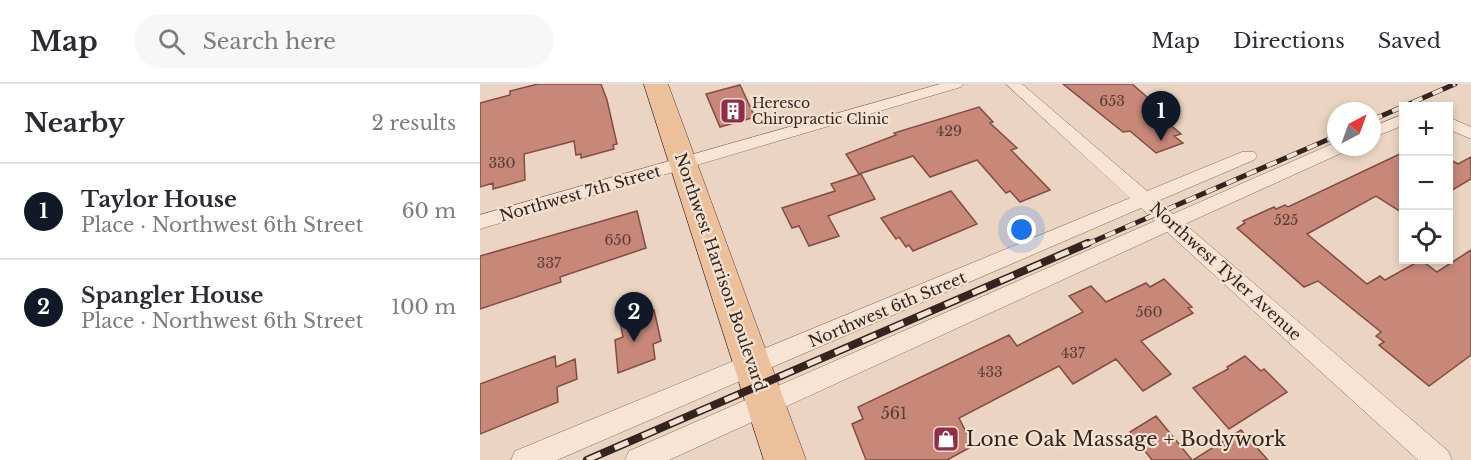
<!DOCTYPE html>
<meta charset="utf-8">
<style>
:root{--surface:#fff;--page:#f7f7f7;--text:#2b2b33;--muted:#7c7c81;--line:#e1e1e2;--accent:#111827}
body{margin:0;font-family:"Libre Baskerville",serif;background:var(--page);color:var(--text)}
.controls{position:absolute;right:18px;top:18px;display:grid;overflow:hidden;border-radius:0px;box-shadow:0 3px 9px #0003}
.controls button{width:54px;height:54px;display:grid;place-items:center;padding:0;border:0;border-bottom:2px solid var(--line);background:var(--surface);color:var(--text);font:30px sans-serif}
.compass{position:absolute;left:847px;top:18px;width:54px;height:54px;border-radius:50%;background:var(--surface);box-shadow:0 3px 9px #0003;rotate:41deg}
.you{position:absolute;left:542px;top:146px;width:21px;height:21px;margin:-15px;border:4px solid #fff;border-radius:50%;background:#1a73e8;box-shadow:0 0 0 9px #1a73e833}
.badge{display:grid;place-items:center;width:39px;height:39px;border-radius:50%;background:var(--accent);color:#fff;font-size:20px;font-weight:700}
.pin{position:absolute;translate:-50% -50px;filter:drop-shadow(0 2px 3px #0008)}
.pin::after{content:'';position:absolute;top:32px;width:21px;height:18px;background:inherit;clip-path:polygon(0 0,100% 0,50% 100%)}
.list{margin:0;padding:0;list-style:none}
h2{display:flex;justify-content:space-between;align-items:center;height:78px;margin:0;padding:0 24px;font-size:26px}
h2 small{font-size:20px;font-weight:400;color:var(--muted)}
.list li{display:grid;grid-template-columns:39px 1fr auto;gap:18px;align-items:center;box-sizing:border-box;height:96px;padding:0 24px;border-top:2px solid var(--line)}
.list b{display:block;font-size:22px;white-space:nowrap}
.list p{margin:0;font-size:20px;white-space:nowrap;color:var(--muted)}
.list em{font-size:20px;font-style:normal;color:var(--muted)}
.icon{flex:none;width:33px;height:33px;fill:none;stroke:currentColor;stroke-width:2;stroke-linecap:round;stroke-linejoin:round}
.map{position:relative;flex:none;width:991px;height:376px;overflow:hidden}
header{display:flex;align-items:center;gap:36px;box-sizing:border-box;height:84px;padding:0 30px;background:var(--surface);border-bottom:2px solid var(--line)}
header strong{font-size:28px}
nav{display:flex;gap:33px;margin-inline-start:auto;font-size:21px}
.search{width:420px;height:54px;background:var(--page);display:flex;align-items:center;gap:15px;box-sizing:border-box;padding:0 21px;border-radius:33px;color:var(--muted);font-size:22px}
main{display:flex}
aside{flex:1;background:var(--surface)}
.map>svg:first-child{display:block}
</style>
<header>
<strong>Map</strong>
<div class="search"><svg class="icon" aria-label="search" viewBox="0 0 24 24"><circle cx="10" cy="10" r="6"/><path d="M15 15l6 6"/></svg>Search here</div>
<nav><a>Map</a><a>Directions</a><a>Saved</a></nav>
</header>
<main>
<aside>
<h2>Nearby<small>2 results</small></h2>
<ul class="list">
<li><span class="badge">1</span><div><b>Taylor House</b><p>Place · Northwest 6th Street</p></div><em>60 m</em></li>
<li><span class="badge">2</span><div><b>Spangler House</b><p>Place · Northwest 6th Street</p></div><em>100 m</em></li>
</ul>
</aside>
<div class="map">
<svg width="991" height="376" viewBox="0 0 991 376">
<rect width="100%" height="100%" fill="#ebd5c2"/>
<path fill="#c7887a" stroke="#824c42" stroke-width="1.5" d="M 58,0 L 121,0 L 127,16 L 137,60 L 133,61 L 134,65 L 101,74 L 101,70 L 96,71 L 94,57 L 44,70 L 45,96 L 13,105 L 13,99 L 0,103 L 0,19 L 30,11 L 30,7 Z
M 583,0 L 652,0 L 694,36 L 688,39 L 701,50 L 694,52 L 703,59 L 676,69 L 650,47 L 643,48 Z
M 260,1 L 275,33 L 240,43 L 226,10 Z
M 499,23 L 513,38 L 510,39 L 537,64 L 531,66 L 570,106 L 540,118 L 530,107 L 526,109 L 497,76 L 450,93 L 433,72 L 379,90 L 366,70 L 416,51 L 414,49 Z
M 924,68 L 924,130 L 896,112 L 827,150 L 887,200 L 900,192 L 905,196 L 941,176 L 957,188 L 991,166 L 991,271 L 949,302 L 899,261 L 904,258 L 896,252 L 901,248 L 838,197 L 824,203 L 757,144 L 765,139 L 763,137 L 794,123 L 796,125 L 805,121 L 808,123 Z
M 991,73 L 991,95 L 969,108 L 969,75 L 978,80 Z
M 381,90 L 395,115 L 348,132 L 359,152 L 329,162 L 319,142 L 312,144 L 302,124 L 355,107 L 351,100 Z
M 471,107 L 497,140 L 433,167 L 429,161 L 426,163 L 419,153 L 416,155 L 401,134 Z
M 157,127 L 166,164 L 80,193 L 81,198 L 0,225 L 0,172 Z
M 684,195 L 712,223 L 708,224 L 713,229 L 661,257 L 691,290 L 663,307 L 636,275 L 593,300 L 579,282 L 479,334 L 493,362 L 467,376 L 386,376 L 372,340 L 383,335 L 378,323 L 529,251 L 537,262 L 603,228 L 589,212 L 611,202 L 626,218 L 666,199 L 670,203 Z
M 174,226 L 181,257 L 173,260 L 175,275 L 138,289 L 135,256 L 143,253 L 140,238 Z
M 75,272 L 76,283 L 95,275 L 97,295 L 77,303 L 78,318 L 0,350 L 0,300 Z
M 765,272 L 781,287 L 784,285 L 807,308 L 749,345 L 713,304 L 748,285 L 747,283 Z
M 676,332 L 712,376 L 672,376 L 650,348 Z
M 761,346 L 788,376 L 713,376 Z"/>
<g fill="none" stroke-linecap="round" stroke-linejoin="round">
<defs>
<path id="street" d="M 460,0 L 483,0 L 481,3 L 0,145 L 0,131 Z
M 526,0 L 542,0 L 667,107 L 762,68 L 774,68 L 777,72 L 774,76 L 678,117 L 693,130 L 854,59 L 856,59 L 856,63 L 868,63 L 866,67 L 705,140 L 968,367 L 972,376 L 938,376 L 687,148 L 189,376 L 145,376 L 149,367 L 675,137 L 661,124 L 77,376 L 31,376 L 35,367 L 650,114 Z
M 924,30 L 924,41 L 892,54 L 892,43 Z
M 968,33 L 991,43 L 991,55 L 968,45 Z"/>
<path id="primary" d="M 164,0 L 188,0 L 326,376 L 284,376 Z"/>
</defs>
<use href="#street" stroke="#84675a" stroke-width="1"/>
<use href="#primary" stroke="#52362f" stroke-width="1"/>
<use href="#street" fill="#f7e4d5" fill-rule="evenodd"/>
<use href="#primary" fill="#edc09c" fill-rule="evenodd"/>
<defs>
<path id="rail-far1" d="M 892,36 L 975,0
M 605,161 L 856,52"/>
<path id="rail" d="M 107,376 L 608,159"/>
</defs>
<use href="#rail-far1" stroke="#34231e" stroke-width="5"/>
<use href="#rail" stroke="#34231e" stroke-width="8"/>
<use href="#rail-far1" stroke="#f3e1d1" stroke-width="4" stroke-dasharray="11" stroke-linecap="butt"/>
<use href="#rail" stroke="#f3e1d1" stroke-width="5" stroke-dasharray="15" stroke-linecap="butt"/>
</g>
<defs>
<symbol id="building-square" viewBox="-11 -11 22 22"><rect x="-9" y="-9" width="18" height="18" rx="4" fill="#8f2e46" stroke="#f3e1d1"/><path d="M-4-6H4V6H1V3H-1V6H-4ZM-2.5-4.3h1.7v1.8h-1.7ZM.8-4.3h1.7v1.8H.8ZM-2.5-1h1.7V.8h-1.7ZM.8-1h1.7V.8H.8Z" fill="#fff"/></symbol>
<symbol id="shop-square" viewBox="-11 -11 22 22"><rect x="-9" y="-9" width="18" height="18" rx="4" fill="#8f2e46" stroke="#f3e1d1"/><path d="M-5-2.5h2.3a2.7 3.5 0 0 1 5.4 0H5L5.5 6h-11ZM-1.5-2.5h3a1.5 2.3 0 0 0-3 0Z" fill="#fff"/></symbol>
</defs>
<g fill-rule="evenodd">
<use href="#building-square" x="238" y="12" width="30" height="30"/>
<use href="#shop-square" x="451" y="340" width="30" height="30"/>
</g>
<g text-anchor="middle" stroke-width="4.5" stroke-linejoin="round" paint-order="stroke">
<g font-size="14" fill="#593c35">
<text x="632" y="22">653</text>
<text x="469" y="52">429</text>
<text x="22" y="84">330</text>
<text x="806" y="141">525</text>
<text x="138" y="161">650</text>
<text x="69" y="184">337</text>
<text x="669" y="233">560</text>
<text x="593" y="274">437</text>
<text x="510" y="293">433</text>
</g>
<g font-size="14" fill="#34231e" stroke="#f3e1d1" text-anchor="start">
<text x="272" y="24">Heresco<tspan x="272" dy="16">Chiropractic Clinic</tspan></text>
</g>
<g font-size="16" fill="#34231e" stroke="#f3e1d1">
<text transform="translate(100 109) rotate(-16)" y="6">Northwest 7th Street</text>
<text transform="translate(746 187) rotate(42)" y="6">Northwest Tyler Avenue</text>
<text transform="translate(241 188) rotate(71)" y="6">Northwest Harrison Boulevard</text>
<text transform="translate(407 225) rotate(-23)" y="6">Northwest 6th Street</text>
</g>
<g font-size="16" fill="#593c35">
<text x="414" y="335">561</text>
</g>
<g font-size="20" fill="#34231e" stroke="#f3e1d1" text-anchor="start">
<text x="486" y="362">Lone Oak Massage + Bodywork</text>
</g>
</g>
</svg>
<div class="controls">
<button>+</button>
<button>−</button>
<button><svg class="icon" aria-label="locate" viewBox="0 0 24 24"><circle cx="12" cy="12" r="6"/><path d="M12 2v4M12 18v4M2 12h4M18 12h4"/></svg></button>
</div>
<svg class="compass" viewBox="-18 -18 36 36"><path d="M0-13l5 13h-10z" fill="#e53935"/><path d="M0 13l5-13h-10z" fill="#7c7c81"/></svg>
<div class="you"></div>
<div class="pin badge" style="left:681px;top:57px">1</div>
<div class="pin badge" style="left:154px;top:258px">2</div>
</div>
</main>
